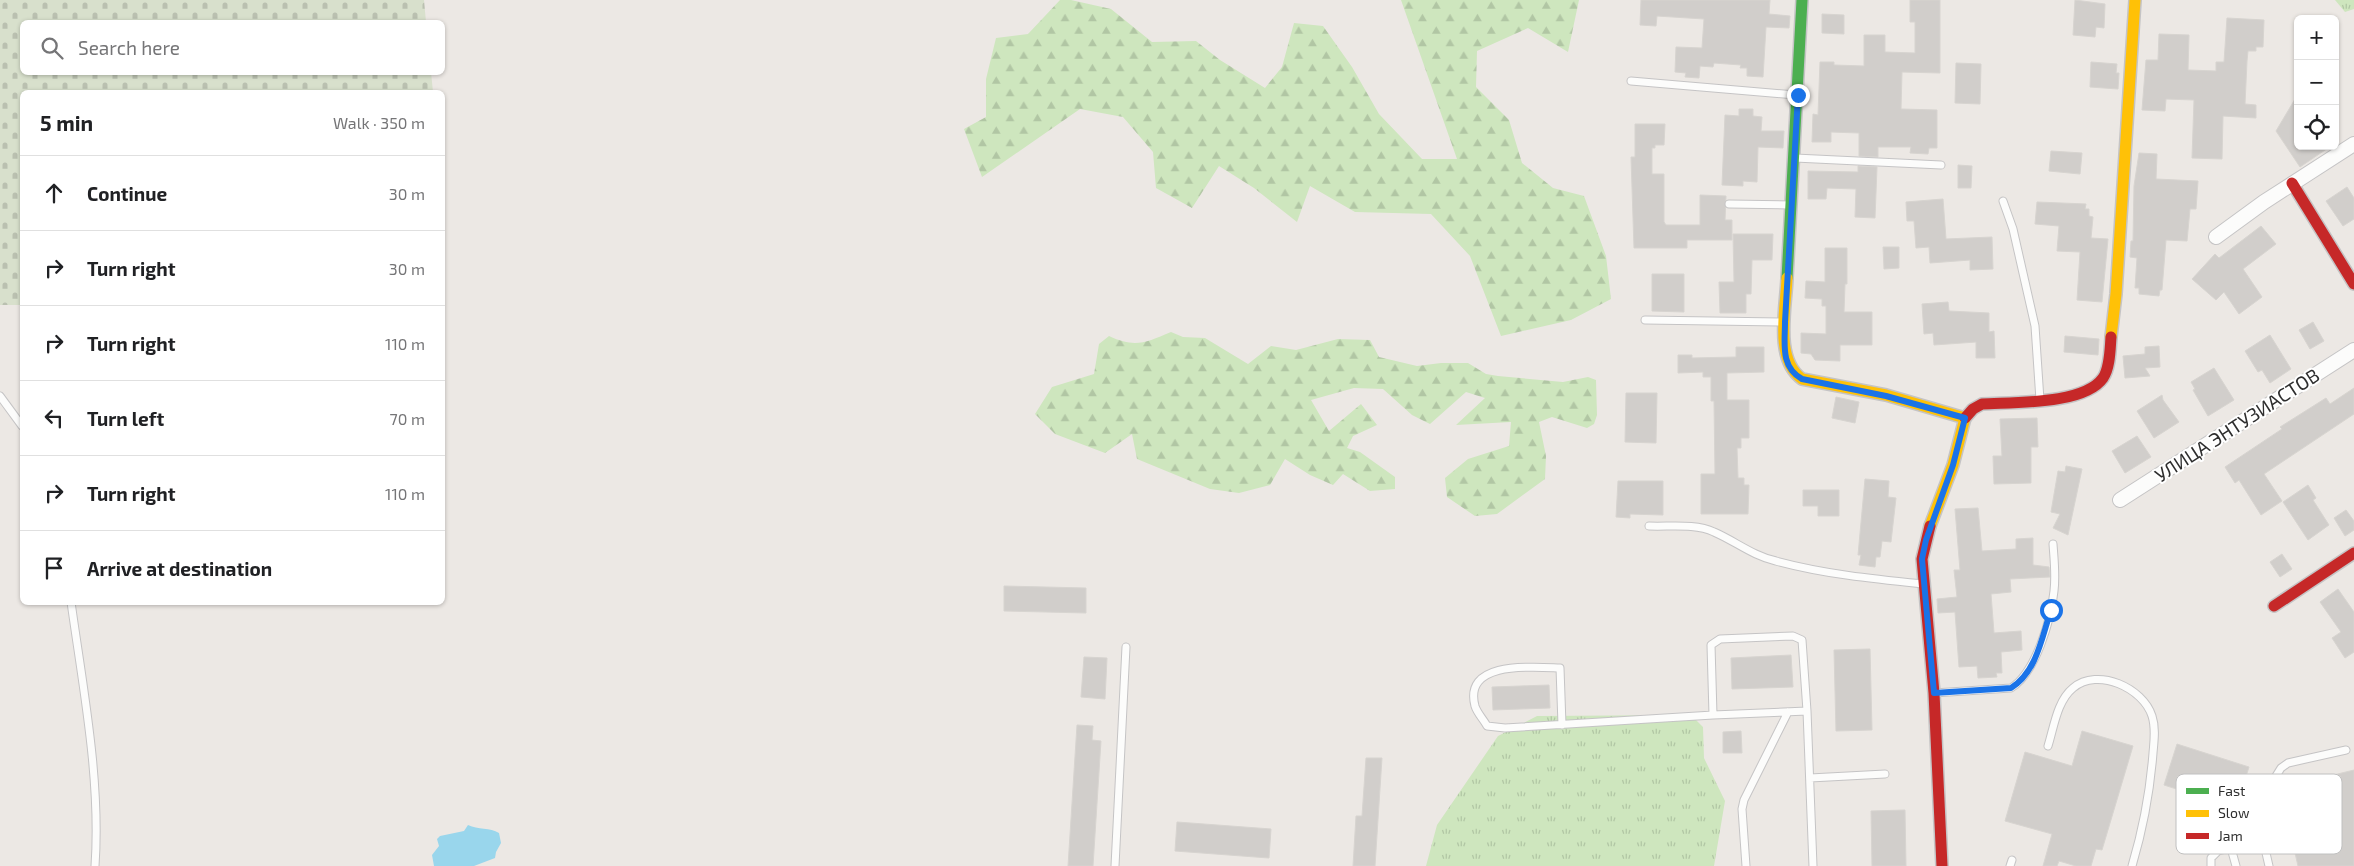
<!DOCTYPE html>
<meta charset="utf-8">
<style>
:root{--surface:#fff;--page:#f6f6f6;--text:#202124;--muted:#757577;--line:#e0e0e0}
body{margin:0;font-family:"Exo 2",sans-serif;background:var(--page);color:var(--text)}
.controls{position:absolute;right:15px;top:15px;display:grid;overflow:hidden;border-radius:8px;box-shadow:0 1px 4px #0004}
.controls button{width:45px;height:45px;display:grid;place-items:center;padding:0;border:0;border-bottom:1px solid var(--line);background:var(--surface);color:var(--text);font:25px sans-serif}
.stop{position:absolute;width:15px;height:15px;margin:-11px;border:4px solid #1a73e8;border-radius:50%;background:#fff}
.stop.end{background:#1a73e8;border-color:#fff;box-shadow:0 1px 5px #0008}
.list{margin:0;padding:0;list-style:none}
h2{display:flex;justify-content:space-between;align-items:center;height:65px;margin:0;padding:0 20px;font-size:21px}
h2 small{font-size:16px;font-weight:400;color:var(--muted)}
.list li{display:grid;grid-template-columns:32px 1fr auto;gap:15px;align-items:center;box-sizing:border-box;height:75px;padding:0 20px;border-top:1px solid var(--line)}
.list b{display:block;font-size:19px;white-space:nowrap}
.list em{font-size:16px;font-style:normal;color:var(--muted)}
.icon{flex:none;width:28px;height:28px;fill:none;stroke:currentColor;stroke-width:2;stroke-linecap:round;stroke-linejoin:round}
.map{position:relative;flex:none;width:2354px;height:866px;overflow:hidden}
.search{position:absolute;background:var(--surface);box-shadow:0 1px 4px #0004;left:20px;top:20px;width:425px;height:55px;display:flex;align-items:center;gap:12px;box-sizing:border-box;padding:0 18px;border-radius:8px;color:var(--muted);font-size:19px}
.panel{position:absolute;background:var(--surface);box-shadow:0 1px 4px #0004;left:20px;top:90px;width:425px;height:515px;border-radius:8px}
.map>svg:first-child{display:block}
</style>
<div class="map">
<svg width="2354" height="866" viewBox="0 0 2354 866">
<defs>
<pattern id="grass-tufts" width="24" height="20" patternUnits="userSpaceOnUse" patternTransform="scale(1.25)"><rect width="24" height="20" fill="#cee6be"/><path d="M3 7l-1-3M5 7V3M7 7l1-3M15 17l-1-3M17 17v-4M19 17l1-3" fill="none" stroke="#b1c6a4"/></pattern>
<pattern id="forest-firs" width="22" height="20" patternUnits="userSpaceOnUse" patternTransform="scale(1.25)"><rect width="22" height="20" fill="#cee6be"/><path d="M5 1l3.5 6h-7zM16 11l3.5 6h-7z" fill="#b1c6a4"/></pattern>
<pattern id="cemetery-stones" width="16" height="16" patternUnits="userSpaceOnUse" patternTransform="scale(1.25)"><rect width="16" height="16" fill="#d8e0cc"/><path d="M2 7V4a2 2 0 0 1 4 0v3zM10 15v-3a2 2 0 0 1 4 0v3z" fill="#bac0b0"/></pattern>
</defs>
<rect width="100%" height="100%" fill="#ece8e4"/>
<path fill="url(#grass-tufts)" d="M 2335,0 L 2354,0 L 2354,9 L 2345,12 Z
M 1691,715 L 1703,727 L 1704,758 L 1725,801 L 1714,866 L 1426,866 L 1437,825 L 1498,736 L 1537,716 Z"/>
<path fill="url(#forest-firs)" d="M 1060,0 L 1071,0 L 1111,9 L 1152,42 L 1196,41 L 1220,60 L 1265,88 L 1282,67 L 1294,23 L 1323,26 L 1352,67 L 1379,114 L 1422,159 L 1457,159 L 1401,0 L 1579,0 L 1568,52 L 1528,28 L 1477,51 L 1476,87 L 1509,120 L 1522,163 L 1553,188 L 1584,196 L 1606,256 L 1611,299 L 1571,320 L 1501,336 L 1470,256 L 1431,214 L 1355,212 L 1310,186 L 1297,222 L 1254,188 L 1219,166 L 1192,208 L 1156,188 L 1153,152 L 1123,117 L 1080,109 L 982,177 L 964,129 L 986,117 L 986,79 L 996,38 L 1028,34 Z
M 1171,332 L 1183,337 L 1205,338 L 1248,364 L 1271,346 L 1296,350 L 1338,339 L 1370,340 L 1379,357 L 1417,366 L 1441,363 L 1468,363 L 1486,374 L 1498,376 L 1563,382 L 1588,377 L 1596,380 L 1597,415 L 1594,424 L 1587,428 L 1552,417 L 1539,422 L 1546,456 L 1545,479 L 1497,514 L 1475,516 L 1447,497 L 1445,478 L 1468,459 L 1509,446 L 1511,422 L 1456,425 L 1485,398 L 1466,392 L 1430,424 L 1412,415 L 1383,389 L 1354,388 L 1311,400 L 1329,431 L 1361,404 L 1377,425 L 1353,436 L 1347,448 L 1360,452 L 1395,477 L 1395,489 L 1370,491 L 1343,474 L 1333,485 L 1310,475 L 1285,459 L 1270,485 L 1239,493 L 1210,489 L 1137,459 L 1132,434 L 1105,453 L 1055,434 L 1035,414 L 1052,387 L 1094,374 L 1099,344 L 1109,336 C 1135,348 1145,343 1171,332 Z"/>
<path fill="url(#cemetery-stones)" d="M 0,0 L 424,0 L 426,22 L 22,22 L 22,72 L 431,72 L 433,92 L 22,92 L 22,305 L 0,305 Z"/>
<path fill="#99d6ec" d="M 468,825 C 478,830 490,827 499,833 L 501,843 L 496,852 L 495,858 L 474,866 L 434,866 L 432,855 L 439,846 L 437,839 L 440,836 L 464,831 Z"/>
<path fill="#d1cecb" stroke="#d7d4d0" d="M 1641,0 L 1770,0 L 1769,14 L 1790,16 L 1789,28 L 1766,27 L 1763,77 L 1747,76 L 1747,68 L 1740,68 L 1741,65 L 1714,63 L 1713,67 L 1700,66 L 1699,78 L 1685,77 L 1686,73 L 1675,72 L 1676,47 L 1702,48 L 1704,19 L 1657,16 L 1656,26 L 1640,25 Z
M 1910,0 L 1940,0 L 1940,73 L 1902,72 L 1901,109 L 1937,110 L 1937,148 L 1929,148 L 1928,154 L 1910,153 L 1911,147 L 1878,147 L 1878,157 L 1859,156 L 1859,133 L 1831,132 L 1831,142 L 1812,142 L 1813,114 L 1818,115 L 1820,62 L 1834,62 L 1834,65 L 1864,66 L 1864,35 L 1885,35 L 1885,52 L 1915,53 L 1915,22 L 1910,22 Z
M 2075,0 L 2105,4 L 2104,28 L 2096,27 L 2095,37 L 2073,35 Z
M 1822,14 L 1844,15 L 1844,34 L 1822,33 Z
M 2227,18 L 2264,20 L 2263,47 L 2256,47 L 2256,51 L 2248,51 L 2247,61 L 2245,104 L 2256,105 L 2256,118 L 2223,116 L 2222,159 L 2192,158 L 2194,100 L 2166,99 L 2165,111 L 2142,110 L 2146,60 L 2158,60 L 2159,34 L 2189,35 L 2188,70 L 2216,71 L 2216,62 L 2224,62 Z
M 2091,62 L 2117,64 L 2116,73 L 2119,73 L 2118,89 L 2090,87 Z
M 1956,63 L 1981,64 L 1980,104 L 1955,103 Z
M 2298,94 L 2298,146 L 2331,146 L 2300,167 L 2276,131 Z
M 1739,109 L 1753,109 L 1753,116 L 1762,117 L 1761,131 L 1784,131 L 1783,148 L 1758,147 L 1757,182 L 1743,181 L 1743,186 L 1722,185 L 1725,115 L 1739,116 Z
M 1635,124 L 1665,124 L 1664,145 L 1655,145 L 1655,148 L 1652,148 L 1652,174 L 1664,174 L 1664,222 L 1666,225 L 1700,225 L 1700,195 L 1726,196 L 1725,220 L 1732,220 L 1732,240 L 1687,240 L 1687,248 L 1634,248 L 1631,157 L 1635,157 Z
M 2051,151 L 2082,153 L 2080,174 L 2049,171 Z
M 2139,153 L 2157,154 L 2156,179 L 2198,181 L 2196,209 L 2190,209 L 2187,241 L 2166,240 L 2162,290 L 2160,290 L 2159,296 L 2139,294 L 2139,288 L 2135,288 L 2137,258 L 2130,257 L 2131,241 L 2133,241 L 2134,186 Z
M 1958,165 L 1972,166 L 1971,188 L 1958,188 Z
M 1858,166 L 1877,167 L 1875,218 L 1855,217 L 1856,189 L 1827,188 L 1826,199 L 1808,199 L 1808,171 L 1858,172 Z
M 2347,187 L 2354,198 L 2354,219 L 2343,226 L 2326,201 Z
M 1943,199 L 1946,239 L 1992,237 L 1993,269 L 1970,270 L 1970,260 L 1930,263 L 1929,247 L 1916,248 L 1914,221 L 1907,221 L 1906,202 Z
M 2037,202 L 2086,204 L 2085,209 L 2089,209 L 2089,216 L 2093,217 L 2091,238 L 2108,239 L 2102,302 L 2077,300 L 2080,252 L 2057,251 L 2059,226 L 2035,224 Z
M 2261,226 L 2276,244 L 2243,269 L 2262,297 L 2239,314 L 2224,292 L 2216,300 L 2192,279 L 2215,254 L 2219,258 Z
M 1733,234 L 1773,234 L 1772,260 L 1752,260 L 1751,294 L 1746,294 L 1746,313 L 1720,313 L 1719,282 L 1734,282 Z
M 1883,247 L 1899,247 L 1899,268 L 1884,269 Z
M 1825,248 L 1847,248 L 1847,284 L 1845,284 L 1844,312 L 1872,312 L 1872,345 L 1840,345 L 1840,361 L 1815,360 L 1811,354 L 1801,353 L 1801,333 L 1826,334 L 1826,306 L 1822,306 L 1822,299 L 1805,298 L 1806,281 L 1825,282 Z
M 1652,274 L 1684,274 L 1684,312 L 1652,311 Z
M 1948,302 L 1949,311 L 1989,313 L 1989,332 L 1994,331 L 1995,358 L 1976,358 L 1976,342 L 1934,345 L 1933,333 L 1924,334 L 1922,304 Z
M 2313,322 L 2324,341 L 2310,349 L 2299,330 Z
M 2270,335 L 2291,369 L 2270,383 L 2262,370 L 2258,372 L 2245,351 Z
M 2065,336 L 2099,339 L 2098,355 L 2064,352 Z
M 2159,346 L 2160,367 L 2145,368 L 2150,376 L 2125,378 L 2123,356 L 2145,354 L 2145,347 Z
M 1736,347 L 1764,347 L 1764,372 L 1727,373 L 1727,400 L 1749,400 L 1749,438 L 1741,438 L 1741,448 L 1737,448 L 1738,478 L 1744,478 L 1744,485 L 1749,485 L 1748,514 L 1701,514 L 1701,474 L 1715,474 L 1714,401 L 1711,401 L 1711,377 L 1703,377 L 1703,372 L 1678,373 L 1678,355 L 1692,355 L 1692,358 L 1736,357 Z
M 2214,368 L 2234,400 L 2208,416 L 2193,390 L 2195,389 L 2191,382 Z
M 2354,388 L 2354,414 L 2264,474 L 2282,501 L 2261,515 L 2239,480 L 2235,483 L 2225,467 L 2282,429 L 2280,427 L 2326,398 L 2330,404 Z
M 1626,393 L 1657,393 L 1656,443 L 1625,442 Z
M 2162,395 L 2163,400 L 2179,422 L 2154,438 L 2137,411 Z
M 1836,397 L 1859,402 L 1855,423 L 1832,418 Z
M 2037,418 L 2038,447 L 2031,447 L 2031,483 L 1994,484 L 1993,456 L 2002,456 L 2000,419 Z
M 2137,436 L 2151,457 L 2125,473 L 2112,451 Z
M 2066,466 L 2082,469 L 2068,535 L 2053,528 L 2060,514 L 2051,512 L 2058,471 L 2065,472 Z
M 1865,479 L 1889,481 L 1888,497 L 1896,498 L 1891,542 L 1882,541 L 1880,557 L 1876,557 L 1875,567 L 1859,565 L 1861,555 L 1858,555 Z
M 1618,481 L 1663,481 L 1663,515 L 1630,514 L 1630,518 L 1616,517 Z
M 2308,485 L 2316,498 L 2313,500 L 2329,525 L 2308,540 L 2283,502 Z
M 1803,490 L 1839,490 L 1839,516 L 1818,516 L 1818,506 L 1803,506 Z
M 1978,508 L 1982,551 L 2016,549 L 2016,539 L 2033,538 L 2033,565 L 2049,567 L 2050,577 L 2010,579 L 2011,592 L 1991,594 L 1994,633 L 2021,631 L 2022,650 L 2001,652 L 2002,673 L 1996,673 L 1997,677 L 1978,678 L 1977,666 L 1959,667 L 1955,612 L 1938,613 L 1937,599 L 1957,597 L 1954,570 L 1960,570 L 1955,509 Z
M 2346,510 L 2354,521 L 2354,530 L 2345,536 L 2334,518 Z
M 2282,554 L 2292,569 L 2280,577 L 2270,562 Z
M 1004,586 L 1086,588 L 1086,613 L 1004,611 Z
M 2338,589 L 2354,612 L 2354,652 L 2345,658 L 2332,638 L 2341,632 L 2320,602 Z
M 1870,649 L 1872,730 L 1836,731 L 1834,650 Z
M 1791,655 L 1793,687 L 1732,689 L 1731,658 Z
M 1084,657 L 1107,658 L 1105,699 L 1081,697 Z
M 1549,685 L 1550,708 L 1493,710 L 1492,687 Z
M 1077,725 L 1093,726 L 1092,740 L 1101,741 L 1093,866 L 1068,866 Z
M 1741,731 L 1742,753 L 1723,753 L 1723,732 Z
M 2082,731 L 2133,746 L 2102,850 L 2096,849 L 2091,866 L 2076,866 L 2059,861 L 2057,866 L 2043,866 L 2052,834 L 2005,821 L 2025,752 L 2072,766 Z
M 2177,744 L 2249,767 L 2236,808 L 2164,785 Z
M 1366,758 L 1382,758 L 1375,866 L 1353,866 L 1356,816 L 1362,816 Z
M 2354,770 L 2354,866 L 2298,866 L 2280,788 Z
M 1905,810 L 1906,866 L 1872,866 L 1871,811 Z
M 1177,822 L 1271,829 L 1269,858 L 1175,851 Z"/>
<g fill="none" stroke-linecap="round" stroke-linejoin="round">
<defs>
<path id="lane" d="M 1631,81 L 1795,95
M 1795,158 L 1941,165
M 2003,201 L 2013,229 L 2035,326 L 2040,400
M 1729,204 L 1791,205
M 1645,320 L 1785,322
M 0,396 L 22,426
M 1649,526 C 1669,527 1695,523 1714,532 C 1735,541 1753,556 1776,561 C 1824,574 1874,579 1923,584
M 71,602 C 83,688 101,780 95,866
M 1934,693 L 2011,688 C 2036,673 2051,619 2054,591 C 2056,575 2054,559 2053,544
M 1807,711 L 1713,715 L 1711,645 L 1720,639 L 1793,636 L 1802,640 L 1807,711 L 1813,866
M 1562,725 L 1560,668 C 1533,667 1463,660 1475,706 C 1477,713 1484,720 1487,726 L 1505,728 L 1713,715
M 2048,746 C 2054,727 2057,701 2073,688 C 2098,667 2143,688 2152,716 C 2156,728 2154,741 2153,753 C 2150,792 2143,829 2132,866
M 1810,778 L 1885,774
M 2231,848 L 2236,866
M 1115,866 L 1126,647
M 1746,866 L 1742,809 L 1744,800 L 1788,712
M 2010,866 L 2012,860
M 2211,866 L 2211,858 L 2218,851 L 2263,840
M 2269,866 L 2263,840 L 2276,776 L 2281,768 L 2288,763 L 2346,750"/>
<path id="street" d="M 2216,237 L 2264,202 L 2354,144
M 2120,500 L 2354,350"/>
<path id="fast" d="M 1787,278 L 1802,0"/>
<path id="slow" d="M 1787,278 C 1786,308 1774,359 1802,379 L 1886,395 L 1965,418 L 1953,465 L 1930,526
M 2111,337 L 2116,294 L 2135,0"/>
<path id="jam" d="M 2292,183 L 2354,284
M 1965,418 L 1973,409 L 1982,404 C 2013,402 2084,405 2103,378 C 2110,368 2110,350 2111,337
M 1930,526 L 1922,559 L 1934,693 L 1942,866
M 2274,606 L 2354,553"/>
</defs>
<use href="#lane" stroke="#c5c4c5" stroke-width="9"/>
<use href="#street" stroke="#c5c4c5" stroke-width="16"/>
<use href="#fast" stroke="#c5c4c5" stroke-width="14"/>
<use href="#slow" stroke="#c5c4c5" stroke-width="14"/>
<use href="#jam" stroke="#c5c4c5" stroke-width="14"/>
<use href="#lane" stroke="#fcfcfb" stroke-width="7"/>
<use href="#street" stroke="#fcfcfb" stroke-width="14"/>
<use href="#fast" stroke="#4caf50" stroke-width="11"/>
<use href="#slow" stroke="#ffc107" stroke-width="11"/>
<use href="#jam" stroke="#c62828" stroke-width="11"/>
</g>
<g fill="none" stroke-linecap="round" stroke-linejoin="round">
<path stroke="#1a73e8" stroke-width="6" d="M 1798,95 L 1785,322 C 1785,343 1780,367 1802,379 L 1886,396 L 1965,418 L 1953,465 L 1926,540 L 1922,559 L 1934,693 L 2011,688 C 2037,672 2042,636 2051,610"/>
</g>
<g text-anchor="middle" stroke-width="4" stroke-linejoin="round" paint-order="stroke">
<g font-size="19" fill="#2e2e2e" stroke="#fff">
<text transform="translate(2237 425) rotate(-33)" y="7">УЛИЦА ЭНТУЗИАСТОВ</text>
</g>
</g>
<rect x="2176" y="774" width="166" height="80" rx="8" fill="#fff" stroke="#c0c0c0" stroke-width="1"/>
<rect x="2186" y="788" width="23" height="6" fill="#4caf50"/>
<rect x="2186" y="810" width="23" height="7" fill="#ffc107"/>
<rect x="2186" y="833" width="23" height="6" fill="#c62828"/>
<g font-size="14" fill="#2e2e2e">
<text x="2218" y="796">Fast</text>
<text x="2218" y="818">Slow</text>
<text x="2218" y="841">Jam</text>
</g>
</svg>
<div class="controls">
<button>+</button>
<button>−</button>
<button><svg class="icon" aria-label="locate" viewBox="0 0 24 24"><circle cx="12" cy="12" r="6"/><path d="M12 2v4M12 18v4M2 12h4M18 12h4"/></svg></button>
</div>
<div class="stop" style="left:2051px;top:610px"></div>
<div class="stop end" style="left:1798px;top:95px"></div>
<div class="search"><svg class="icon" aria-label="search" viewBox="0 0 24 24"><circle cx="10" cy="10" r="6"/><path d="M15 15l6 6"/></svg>Search here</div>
<section class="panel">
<h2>5 min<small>Walk · 350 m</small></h2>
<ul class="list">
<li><svg class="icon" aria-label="ahead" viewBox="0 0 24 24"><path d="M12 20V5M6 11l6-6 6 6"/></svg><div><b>Continue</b></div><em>30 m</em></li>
<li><svg class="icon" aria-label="right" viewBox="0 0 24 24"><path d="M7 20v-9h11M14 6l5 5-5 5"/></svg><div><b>Turn right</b></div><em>30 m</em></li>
<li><svg class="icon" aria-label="right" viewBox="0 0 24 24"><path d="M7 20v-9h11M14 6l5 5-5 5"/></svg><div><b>Turn right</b></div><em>110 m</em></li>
<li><svg class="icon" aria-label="left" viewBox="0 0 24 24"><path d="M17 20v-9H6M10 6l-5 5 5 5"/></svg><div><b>Turn left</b></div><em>70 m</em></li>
<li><svg class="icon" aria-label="right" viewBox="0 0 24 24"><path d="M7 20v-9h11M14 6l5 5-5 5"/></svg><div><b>Turn right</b></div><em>110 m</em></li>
<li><svg class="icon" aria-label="arrive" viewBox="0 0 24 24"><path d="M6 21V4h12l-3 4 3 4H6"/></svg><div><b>Arrive at destination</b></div></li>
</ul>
</section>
</div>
